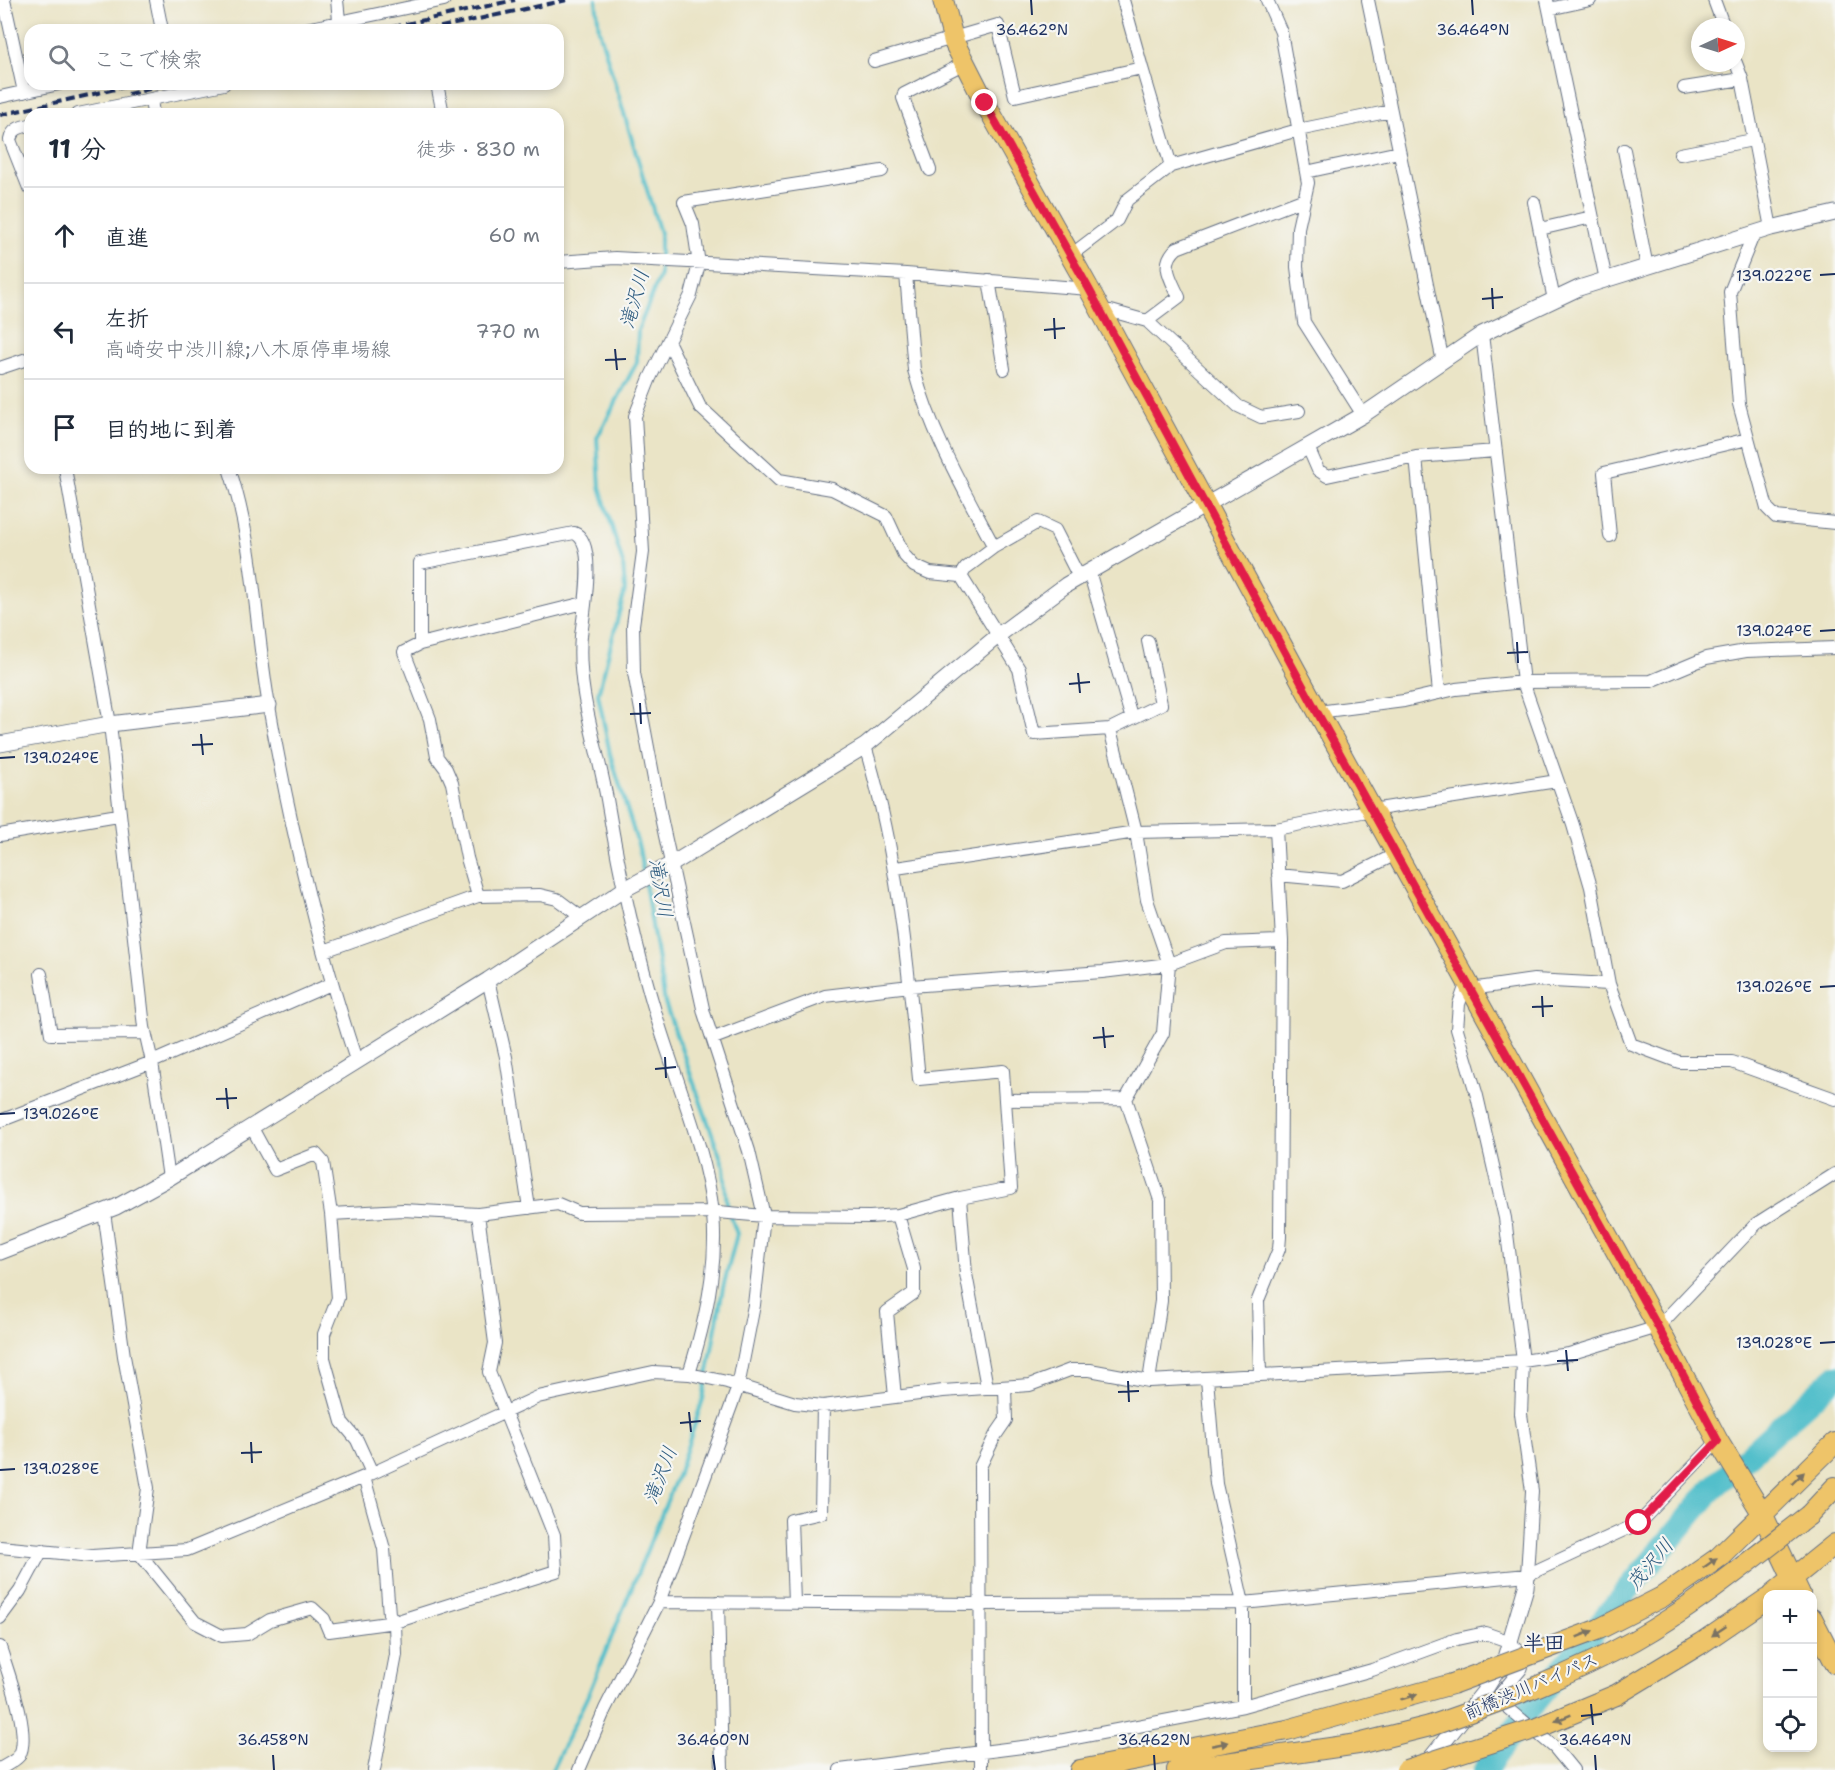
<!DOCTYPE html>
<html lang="ja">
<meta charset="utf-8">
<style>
:root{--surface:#fff;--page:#f6f6f7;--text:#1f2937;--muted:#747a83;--line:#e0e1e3}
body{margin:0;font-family:"Shantell Sans","Klee One",sans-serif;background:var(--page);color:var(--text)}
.controls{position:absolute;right:18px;bottom:18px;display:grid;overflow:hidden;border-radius:12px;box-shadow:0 3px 9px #0003}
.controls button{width:54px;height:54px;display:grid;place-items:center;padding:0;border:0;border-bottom:2px solid var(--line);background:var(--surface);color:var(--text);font:30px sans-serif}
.compass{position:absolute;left:1691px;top:18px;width:54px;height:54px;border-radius:50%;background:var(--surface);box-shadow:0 3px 9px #0003;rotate:86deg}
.stop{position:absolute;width:18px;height:18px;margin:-14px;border:4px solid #e11d48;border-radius:50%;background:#fff}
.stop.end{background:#e11d48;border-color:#fff;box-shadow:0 2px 6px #0008}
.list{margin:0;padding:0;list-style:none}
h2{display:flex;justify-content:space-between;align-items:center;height:78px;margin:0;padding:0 24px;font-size:26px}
h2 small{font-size:20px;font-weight:400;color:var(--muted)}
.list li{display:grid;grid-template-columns:39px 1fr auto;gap:18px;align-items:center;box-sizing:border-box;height:96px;padding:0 24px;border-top:2px solid var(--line)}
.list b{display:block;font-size:22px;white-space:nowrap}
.list p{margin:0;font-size:20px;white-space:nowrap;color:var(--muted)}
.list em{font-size:20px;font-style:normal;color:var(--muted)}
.icon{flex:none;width:33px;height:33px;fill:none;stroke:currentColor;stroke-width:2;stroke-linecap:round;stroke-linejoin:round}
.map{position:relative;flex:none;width:1835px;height:1770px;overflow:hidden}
.search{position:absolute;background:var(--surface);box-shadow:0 3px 9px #0003;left:24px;top:24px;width:540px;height:66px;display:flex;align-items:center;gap:15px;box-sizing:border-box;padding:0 21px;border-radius:18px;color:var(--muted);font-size:22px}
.panel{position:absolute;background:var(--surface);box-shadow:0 3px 9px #0003;left:24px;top:108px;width:540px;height:366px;border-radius:18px}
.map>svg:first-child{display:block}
</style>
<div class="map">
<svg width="1835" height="1770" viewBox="0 0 1835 1770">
<rect width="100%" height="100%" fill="#f6f6f2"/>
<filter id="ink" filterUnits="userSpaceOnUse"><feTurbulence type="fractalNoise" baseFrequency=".0167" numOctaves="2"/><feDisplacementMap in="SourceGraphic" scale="12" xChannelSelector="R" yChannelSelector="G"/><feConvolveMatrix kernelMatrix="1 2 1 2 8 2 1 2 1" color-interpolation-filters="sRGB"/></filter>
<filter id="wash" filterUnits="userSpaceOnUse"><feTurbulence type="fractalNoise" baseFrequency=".008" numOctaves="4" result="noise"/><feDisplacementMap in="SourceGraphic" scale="24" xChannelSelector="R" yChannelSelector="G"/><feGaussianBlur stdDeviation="1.35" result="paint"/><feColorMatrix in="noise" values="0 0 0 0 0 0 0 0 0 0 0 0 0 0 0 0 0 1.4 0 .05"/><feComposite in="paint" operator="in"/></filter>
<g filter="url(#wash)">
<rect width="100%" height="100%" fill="#eae4c6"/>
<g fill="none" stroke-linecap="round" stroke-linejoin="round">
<path stroke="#52bfcb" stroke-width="4" d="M 596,0 L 599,30 L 660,233 L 660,275 L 638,330 L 637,362 L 597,438 L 600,487 L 623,564 L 625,590 L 598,694 L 610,754 L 639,848 L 644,876
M 552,1770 L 588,1695 L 680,1469 L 703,1399 L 723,1288 L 737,1234 L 727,1205 L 724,1167 L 665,1003 L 645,883"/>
<path stroke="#52bfcb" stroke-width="24" d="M 1485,1770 L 1536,1700 L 1712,1489 L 1835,1377"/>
</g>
</g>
<g filter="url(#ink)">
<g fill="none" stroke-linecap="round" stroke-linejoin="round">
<defs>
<path id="minor" d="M 4,0 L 24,92
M 156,0 L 162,30
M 337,0 L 340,30
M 1267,0 L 1281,32 L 1308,183 L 1298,228 L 1297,267 L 1304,322 L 1363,415
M 1368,0 L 1443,362
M 1547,0 L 1606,280
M 1714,0 L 1724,27
M 1549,9 L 1590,0
M 301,30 L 444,0
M 874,61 L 998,25 L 1015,96 L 1142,68 L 1123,0
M 1736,63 L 1742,79 L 1771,228
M 1142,68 L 1171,166
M 437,84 L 443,114
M 1684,88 L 1742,79
M 0,97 L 59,84
M 151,99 L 153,114
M 78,114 L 224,84
M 1624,150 L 1647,267
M 1680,154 L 1753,140
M 930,170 L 903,98 L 904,94 L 965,63
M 1306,172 L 1399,152
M 29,188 L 10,140 C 12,129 20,127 30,125
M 1534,202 L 1554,300
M 1540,229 L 1592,217
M 1754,233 L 1730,292 L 1739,404 L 1767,508 L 1776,517 L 1835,523
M 1071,255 L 1117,220 L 1127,200 L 1171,166 L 1298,130 L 1391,111
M 558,262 L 615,258 L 906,274 L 1089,289
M 906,274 L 914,370 C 931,433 964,490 994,547 L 966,568 L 961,576
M 989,280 L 1004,369
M 1101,311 L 1111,311 L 1147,321 L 1179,297 C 1171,279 1159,264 1177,248 L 1302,200
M 1147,321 L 1238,406 L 1261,417 L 1299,411
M 1482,334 L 1523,682 L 1573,825 L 1591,887 L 1609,984 L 1631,1044 L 1679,1062 L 1732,1062 L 1835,1099
M 668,341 L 700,407 L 779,480 L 832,489 L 886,516 L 904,555 L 914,566 L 930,573 L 961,576 L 1019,669 L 1034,734 L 1110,729 L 1161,704 L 1148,641
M 0,368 L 30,358
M 1308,447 L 1318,470 L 1327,476 L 1416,457 L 1496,451
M 1416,457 L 1439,693
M 65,468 L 110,724 L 144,1027 L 152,1062 L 169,1178
M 229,468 C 255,545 255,627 269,706 C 290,826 318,945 356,1060
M 1610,536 L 1604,473 L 1748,439
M 994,547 L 1038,522 L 1055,530 L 1079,577
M 1089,571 L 1131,716
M 420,644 L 420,563 L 574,533 C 598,541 583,615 581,636 C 576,692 599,750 608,805 C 620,877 636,948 657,1018 C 675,1079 707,1151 713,1214 C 718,1268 705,1322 689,1374
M 1318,712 L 1404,701 L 1456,689 L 1523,682 L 1651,681 L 1706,658 L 1746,651 L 1835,648
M 865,746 C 898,854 908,966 919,1079 L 1003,1071 L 1005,1100
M 0,835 L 118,815
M 896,868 L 1136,832 L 1276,829
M 1278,875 L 1342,881 L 1396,854
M 478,896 L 467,858 L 452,783 L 446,769 L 437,757 L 430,719 L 404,652 L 420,644 L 584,603
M 324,951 L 478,896 L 540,895 L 557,899 L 581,917
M 41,974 L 51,1034 L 145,1033
M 488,980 L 506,1057 L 529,1208
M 714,1038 L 825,996 L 910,986 L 1102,972 L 1169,964 L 1226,943 L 1282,941
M 1126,1099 L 1160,1200 L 1161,1301 L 1149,1381
M 0,1121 L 152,1062 L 331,984
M 251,1126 L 275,1170 L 316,1154 L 323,1162 L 331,1214 L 338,1298 L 324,1334 L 324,1358 L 342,1422 L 357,1440 L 372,1473
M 960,1198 L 966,1274 L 987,1387
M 104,1212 L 124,1356 L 148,1488 L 139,1553 L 195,1622 L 222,1636 L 247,1634 L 270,1620 L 312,1608 L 324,1619 L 329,1631 L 395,1622 L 556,1571 L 554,1535 L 489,1372 L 495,1343 L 478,1214
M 331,1214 L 403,1210 L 478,1214 L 558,1204 L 579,1213 L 718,1212 L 764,1216 L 870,1217 L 898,1215 L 960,1198 L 1011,1188 L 1005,1100 L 1126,1099 L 1163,1033 L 1169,964 L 1147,900 L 1136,832 L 1110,729
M 1260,1374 L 1258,1300 L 1279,1249 L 1280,1237 L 1282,941 L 1276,829 L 1372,810 L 1557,781
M 1207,1379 L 1216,1484 L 1243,1603 L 1243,1706
M 895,1397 L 887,1312 L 914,1293 L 914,1269 L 898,1215
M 364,1477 L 384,1549 L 389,1614 L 395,1622 L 396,1655 L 374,1770
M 0,1547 L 92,1556 L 187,1550 L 364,1477 L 538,1397 L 653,1372 L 689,1374 L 727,1382 L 795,1403 L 823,1406 L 943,1391 L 1030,1385 L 1070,1370 L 1090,1370 L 1149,1381 L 1523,1361 L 1569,1354 L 1658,1327 L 1756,1224 L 1835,1174
M 1527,1575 L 1532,1491 L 1521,1414 L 1523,1361 L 1505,1218 L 1477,1096 L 1457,1029 L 1459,1004 L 1464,990 L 1534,980 L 1609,984
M 659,1602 L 982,1604 L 1243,1603 L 1527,1575 L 1639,1523 L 1718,1441
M 718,1602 L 722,1770
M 794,1602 L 791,1520 L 821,1513 L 823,1406
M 0,1618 L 20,1591 L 42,1550
M 0,1647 C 7,1670 32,1735 19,1756 C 15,1761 6,1765 0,1769
M 579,1770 L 605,1709 L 659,1602 L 738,1387 L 754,1305 L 764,1216 L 749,1151 L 704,1013 L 662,822 L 634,673 L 633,625 L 643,552 L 635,416 L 650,378 L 691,295 L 699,264 L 693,224 L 684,202 L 882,171
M 840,1770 L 1038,1745 L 1243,1706 L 1372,1670 L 1457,1639 L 1485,1633 L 1508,1641 L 1521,1653 L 1523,1664 L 1521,1669 L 1501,1693 L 1509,1709 L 1555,1748 L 1573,1770
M 981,1770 L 980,1467 L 995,1436 L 1006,1420 L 1005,1388"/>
<path id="tertiary" d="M 0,744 L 110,724 L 269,705
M 0,1252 L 116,1207 L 169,1178 L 488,980 L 623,890 L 672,864 L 865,746 L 1000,634 L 1066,585 L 1363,415 L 1482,334 L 1579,288 L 1771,228 L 1835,213
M 1426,1764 L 1483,1693 L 1505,1658 L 1526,1587 L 1527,1575"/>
<path id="primary" d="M 943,0 L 954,42 L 985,103 L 1089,289 L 1318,712 L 1658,1327 L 1718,1441 L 1762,1513"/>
<path id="trunk" d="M 1762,1513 L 1800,1594
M 1809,1515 L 1835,1487
M 1773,1594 L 1835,1544
M 1662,1597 L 1718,1558 L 1835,1443
M 1812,1618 L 1835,1663
M 1616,1695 L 1702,1643 L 1768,1598
M 1080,1770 L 1287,1730 L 1452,1684
M 1177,1770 L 1358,1744 L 1430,1726"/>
</defs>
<use href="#minor" stroke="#636e82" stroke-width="14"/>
<use href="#tertiary" stroke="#636e82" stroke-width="17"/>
<use href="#primary" stroke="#636e82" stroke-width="22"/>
<use href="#trunk" stroke="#636e82" stroke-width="22"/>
<use href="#minor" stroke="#fff" stroke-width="12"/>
<use href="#tertiary" stroke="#fff" stroke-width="15"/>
<use href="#primary" stroke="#eec469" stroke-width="20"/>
<use href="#trunk" stroke="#eec469" stroke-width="20"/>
<path stroke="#1b2f5e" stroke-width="4" stroke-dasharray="9 4.5" stroke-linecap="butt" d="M 379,30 L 515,0
M 427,30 L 567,0
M 128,94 L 171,84
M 0,115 L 138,84"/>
<defs>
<path id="trunk-bridge" d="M 1452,1684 L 1599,1629 L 1662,1597
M 1430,1726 C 1500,1702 1570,1676 1635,1640 C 1697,1605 1753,1558 1809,1515
M 1406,1770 L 1537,1728 L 1616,1695"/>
</defs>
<use href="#trunk-bridge" stroke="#636e82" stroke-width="22" stroke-linecap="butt"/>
<use href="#trunk-bridge" stroke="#eec469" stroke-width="20"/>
</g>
<defs><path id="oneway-solid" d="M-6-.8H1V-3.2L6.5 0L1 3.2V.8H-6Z" transform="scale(1.5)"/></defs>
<g fill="#7a7263">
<use href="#oneway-solid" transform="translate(1798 1478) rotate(-44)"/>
<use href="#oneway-solid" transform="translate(1710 1563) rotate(-36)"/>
<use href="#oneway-solid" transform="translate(1719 1631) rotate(146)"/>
<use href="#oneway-solid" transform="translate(1585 1634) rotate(-22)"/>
<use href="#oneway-solid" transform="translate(1409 1697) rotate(-17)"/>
<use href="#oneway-solid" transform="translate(1563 1718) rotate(158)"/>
<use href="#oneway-solid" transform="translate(1220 1744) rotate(-11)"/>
</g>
</g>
<g fill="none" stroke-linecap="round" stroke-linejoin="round" filter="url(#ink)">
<path stroke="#e11d48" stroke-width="8" d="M 985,103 L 1089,289 L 1317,712 L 1658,1327 L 1718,1441 L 1639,1523"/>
</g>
<path fill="none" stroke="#1b2f5e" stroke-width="2" d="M 1031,0 L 1032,15M 1472,0 L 1473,15M 1820,275 L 1835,274M 1492,288 L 1493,309M 1482,299 L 1503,297M 1054,318 L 1055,339M 1044,330 L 1065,328M 615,349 L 617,370M 605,360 L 626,359M 1820,631 L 1835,630M 1517,642 L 1518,663M 1507,653 L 1528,652M 1078,673 L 1080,693M 1069,684 L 1090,682M 640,703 L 641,724M 630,714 L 651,713M 201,734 L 203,755M 192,745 L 213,744M 0,758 L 15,757M 1820,987 L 1835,986M 1542,996 L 1543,1017M 1532,1007 L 1553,1006M 1103,1027 L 1105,1048M 1093,1038 L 1114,1036M 665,1057 L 666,1078M 655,1069 L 676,1067M 226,1088 L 228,1109M 216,1099 L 237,1098M 0,1114 L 15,1113M 1820,1343 L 1835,1342M 1566,1350 L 1568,1371M 1557,1361 L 1578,1360M 1128,1381 L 1129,1402M 1118,1392 L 1139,1391M 689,1412 L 691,1432M 680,1423 L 701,1421M 251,1442 L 252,1463M 241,1453 L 262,1452M 0,1470 L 15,1469M 1591,1704 L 1593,1725M 1581,1716 L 1602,1714M 273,1755 L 274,1770M 713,1755 L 715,1770M 1154,1755 L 1155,1770M 1595,1755 L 1596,1770"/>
<g text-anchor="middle" stroke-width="4.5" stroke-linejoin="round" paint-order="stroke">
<g font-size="18" fill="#1b2f5e" stroke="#f6f6f2">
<text transform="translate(1531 1686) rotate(-23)" y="6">前橋渋川バイパス</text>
</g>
<g font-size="20" font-style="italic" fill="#2c5a7f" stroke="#f6f6f2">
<text transform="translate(634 299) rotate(-74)" y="7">滝沢川</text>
<text transform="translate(661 888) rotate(81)" y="7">滝沢川</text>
<text transform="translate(660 1475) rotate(-69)" y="7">滝沢川</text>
<text transform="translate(1650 1564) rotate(-50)" y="7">茂沢川</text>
</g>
<g font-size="21" font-weight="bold" fill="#1b2f5e" stroke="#f6f6f2">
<text x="1544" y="1650">半田</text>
</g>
</g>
<g font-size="15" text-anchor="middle" fill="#1b2f5e" stroke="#f6f6f2" stroke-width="4.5" stroke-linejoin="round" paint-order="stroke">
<text x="1032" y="35">36.462°N</text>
<text x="1473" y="35">36.464°N</text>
<text x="1774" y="281">139.022°E</text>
<text x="1774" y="636">139.024°E</text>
<text x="61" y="763">139.024°E</text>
<text x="1774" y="992">139.026°E</text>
<text x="61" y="1119">139.026°E</text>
<text x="1774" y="1348">139.028°E</text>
<text x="61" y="1474">139.028°E</text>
<text x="273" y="1745">36.458°N</text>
<text x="713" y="1745">36.460°N</text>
<text x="1154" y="1745">36.462°N</text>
<text x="1595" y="1745">36.464°N</text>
</g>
</svg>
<div class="controls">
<button>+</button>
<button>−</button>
<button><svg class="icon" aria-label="locate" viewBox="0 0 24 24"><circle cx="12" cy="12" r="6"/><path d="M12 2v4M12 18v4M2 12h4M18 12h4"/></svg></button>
</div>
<svg class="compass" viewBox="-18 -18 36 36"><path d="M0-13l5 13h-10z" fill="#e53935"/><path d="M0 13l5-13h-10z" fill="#747a83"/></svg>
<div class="stop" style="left:1639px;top:1523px"></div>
<div class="stop end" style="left:985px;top:103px"></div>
<div class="search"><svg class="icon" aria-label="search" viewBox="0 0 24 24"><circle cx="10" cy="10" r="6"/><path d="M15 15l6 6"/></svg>ここで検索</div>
<section class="panel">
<h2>11 分<small>徒歩 · 830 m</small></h2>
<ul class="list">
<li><svg class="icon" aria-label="ahead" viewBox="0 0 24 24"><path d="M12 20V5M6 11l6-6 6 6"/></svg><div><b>直進</b></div><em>60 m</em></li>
<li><svg class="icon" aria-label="left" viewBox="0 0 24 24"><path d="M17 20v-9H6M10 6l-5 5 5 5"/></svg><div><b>左折</b><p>高崎安中渋川線;八木原停車場線</p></div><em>770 m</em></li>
<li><svg class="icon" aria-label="arrive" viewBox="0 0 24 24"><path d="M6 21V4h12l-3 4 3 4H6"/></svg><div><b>目的地に到着</b></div></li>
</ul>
</section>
</div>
